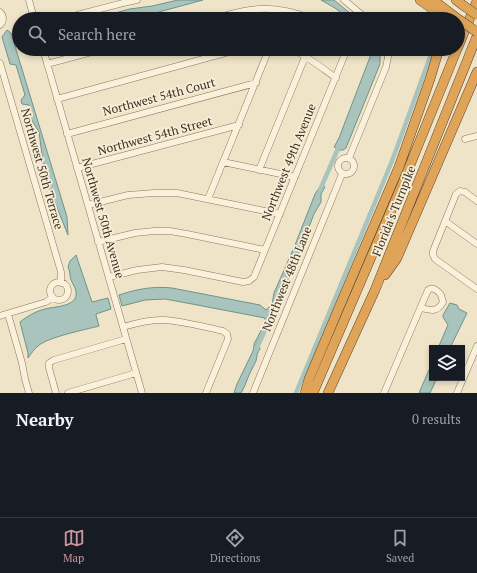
<!DOCTYPE html>
<style>
:root{--surface:#171b24;--page:#20242c;--text:#f1f3f6;--muted:#9ea1a6;--line:#363941;--accent:#cc999b}
body{margin:0;font-family:"PT Serif",serif;background:var(--page);color:var(--text)}
.controls{position:absolute;right:12px;bottom:12px;display:grid;overflow:hidden;border-radius:0px;box-shadow:0 2px 6px #0003}
.controls button{width:36px;height:36px;display:grid;place-items:center;padding:0;border:0;border-bottom:1px solid var(--line);background:var(--surface);color:var(--text);font:20px sans-serif}
.list{margin:0;padding:0;list-style:none}
h2{display:flex;justify-content:space-between;align-items:center;height:52px;margin:0;padding:0 16px;font-size:17px}
h2 small{font-size:13px;font-weight:400;color:var(--muted)}
.icon{flex:none;width:22px;height:22px;fill:none;stroke:currentColor;stroke-width:2;stroke-linecap:round;stroke-linejoin:round}
.map{position:relative;flex:none;width:477px;height:393px;overflow:hidden}
.search{position:absolute;background:var(--surface);box-shadow:0 2px 6px #0003;left:12px;right:12px;top:12px;height:44px;display:flex;align-items:center;gap:10px;box-sizing:border-box;padding:0 14px;border-radius:22px;color:var(--muted);font-size:15px}
.sheet{height:124px;background:var(--surface)}
nav{display:flex;justify-content:space-around;align-items:center;box-sizing:border-box;height:56px;border-top:1px solid var(--line);background:var(--surface);font-size:11px;color:var(--muted)}
nav a{display:grid;justify-items:center;gap:2px}
nav .on{color:var(--accent)}
.map>svg:first-child{display:block}
</style>
<div class="map">
<svg width="477" height="393" viewBox="0 0 477 393">
<rect width="100%" height="100%" fill="#f0e4c8"/>
<path fill="#a9c4bc" stroke="#6f938a" d="M 178,0 L 203,0 L 133,19 L 92,19 L 130,9 L 152,6 Z
M 321,0 L 334,0 L 357,19 L 350,19 L 335,8 Z
M 7,30 L 11,33 L 67,217 L 68,235 L 45,178 L 39,132 L 31,119 L 29,105 L 22,104 L 21,100 L 25,95 L 16,65 L 10,64 L 2,37 Z
M 371,49 L 380,49 L 380,64 L 346,148 L 343,150 L 339,150 L 334,147 L 339,138 L 370,57 Z
M 321,185 L 325,187 L 321,194 L 321,202 L 314,214 L 287,284 L 279,297 L 280,302 L 276,310 L 274,311 L 273,315 C 274,319 274,320 271,323 L 270,330 L 262,333 L 256,345 L 260,348 L 260,349 C 257,352 257,357 256,361 C 254,366 251,370 249,375 C 246,382 245,387 241,393 L 234,393 L 237,384 L 253,351 L 254,346 L 254,344 L 263,327 L 265,318 L 192,304 L 165,299 L 145,300 L 122,306 L 119,295 C 137,289 153,286 172,288 L 260,305 L 266,310 L 272,304 L 274,293 L 295,245 L 315,194 Z
M 76,255 L 92,302 L 108,298 L 111,309 L 96,314 L 96,315 L 99,326 C 84,330 48,337 38,346 C 34,349 31,354 28,358 L 28,353 L 20,322 C 26,317 36,311 45,309 C 56,306 82,307 75,288 C 74,286 73,284 72,282 C 69,278 71,272 68,267 L 70,261 Z
M 450,303 L 457,305 L 459,309 L 467,313 L 450,348 L 438,348 L 448,325 L 443,317 L 443,315 Z
M 432,363 L 432,378 L 437,378 L 430,393 L 419,393 Z"/>
<g fill="none" stroke-linecap="round" stroke-linejoin="round">
<path stroke="#a9c4bc" stroke-width="4.5" d="M 320,190 L 340,144
M 256,350 L 266,328
M 296,393 L 392,161 L 433,49"/>
<defs>
<path id="minor" d="M 29,0 L 34,19
M 344,0 L 367,19
M 0,12 C 4,16 4,21 0,25
M 67,19 L 77,15 L 123,3 L 137,0
M 213,19 C 223,16 234,13 244,11 C 267,6 291,10 312,19
M 43,49 L 142,393
M 290,49 C 304,53 323,69 336,78
M 0,63 L 61,272 L 61,283
M 47,64 L 103,49
M 57,99 L 240,49
M 67,134 L 256,83
M 465,139 L 477,136
M338 166a8 8 0 1 1 16 0a8 8 0 1 1-16 0Z
M 349,158 L 386,67 L 388,57 L 387,49
M 223,162 L 295,177
M 77,168 L 239,125
M 259,170 L 305,57
M 208,199 L 269,49
M 477,201 L 465,192 L 460,191 L 456,194 L 433,251 L 433,255 L 435,259 L 477,289
M 88,205 L 128,195 L 154,193 L 177,193 L 280,214
M 445,221 L 477,244
M 98,242 L 135,233 L 154,231 L 170,231 L 187,234 L 265,250
M 109,277 L 137,270 L 162,267 L 184,270 L 243,282 L 249,281 L 254,277 L 347,49
M50 291a9 9 0 1 1 18 0a9 9 0 1 1-18 0Z
M 8,314 L 22,363 L 25,379 L 29,393
M 0,316 L 46,302 L 53,297
M 123,327 C 136,323 150,319 164,320 C 183,321 204,327 223,331 L 227,334 L 228,339 L 206,393
M 56,393 L 49,368 L 49,363 L 54,360 L 126,339
M 68,393 L 136,373
M 253,393 L 342,174
M 384,393 L 428,290 C 433,286 438,291 441,295 L 443,302 C 437,313 430,310 421,308
M 457,393 L 477,346"/>
<path id="highway" d="M 420,0 C 427,5 438,11 441,19
M 433,0 L 458,19
M 456,0 L 464,6
M 458,47 L 477,1
M 385,275 L 397,258 L 477,72
M 305,393 L 309,379 L 338,310 L 399,167 L 430,79 L 439,49
M 313,393 L 402,185 L 457,49
M 328,393 L 375,290 L 477,36"/>
</defs>
<use href="#minor" stroke="#8d765c" stroke-width="7"/>
<use href="#highway" stroke="#5b4430" stroke-width="10"/>
<use href="#minor" stroke="#faf1dc" stroke-width="6"/>
<use href="#highway" stroke="#e0a458" stroke-width="9"/>
<defs>
<path id="highway-bridge" d="M 464,6 L 477,15
M 458,19 L 477,32"/>
</defs>
<use href="#highway-bridge" stroke="#5b4430" stroke-width="10" stroke-linecap="butt"/>
<use href="#highway-bridge" stroke="#e0a458" stroke-width="9"/>
</g>
<g text-anchor="middle" stroke-width="3.5" stroke-linejoin="round" paint-order="stroke">
<g font-size="12" fill="#3d2e20" stroke="#f7eed8">
<text transform="translate(159 97) rotate(-15)" y="4">Northwest 54th Court</text>
<text transform="translate(155 136) rotate(-15)" y="4">Northwest 54th Street</text>
<text transform="translate(289 162) rotate(-68)" y="4">Northwest 49th Avenue</text>
<text transform="translate(42 169) rotate(74)" y="4">Northwest 50th Terrace</text>
<text transform="translate(394 211) rotate(-68)" y="4">Florida's Turnpike</text>
<text transform="translate(103 218) rotate(74)" y="4">Northwest 50th Avenue</text>
<text transform="translate(287 279) rotate(-68)" y="4">Northwest 48th Lane</text>
</g>
</g>
</svg>
<div class="controls">
<button><svg class="icon" aria-label="layers" viewBox="0 0 24 24"><path d="M12 4l9 5-9 5-9-5zM3 14l9 5 9-5"/></svg></button>
</div>
<div class="search"><svg class="icon" aria-label="search" viewBox="0 0 24 24"><circle cx="10" cy="10" r="6"/><path d="M15 15l6 6"/></svg>Search here</div>
</div>
<section class="sheet">
<h2>Nearby<small>0 results</small></h2>
<ul class="list">
</ul>
</section>
<nav>
<a class="on"><svg class="icon" aria-label="map" viewBox="0 0 24 24"><path d="M3 6l6-2 6 2 6-2v14l-6 2-6-2-6 2zM9 4v14M15 6v14"/></svg>Map</a>
<a><svg class="icon" aria-label="directions" viewBox="0 0 24 24"><path d="M12 3l9 9-9 9-9-9zM9 14v-3h6M13 9l2 2-2 2"/></svg>Directions</a>
<a><svg class="icon" aria-label="saved" viewBox="0 0 24 24"><path d="M7 4h10v16l-5-4-5 4z"/></svg>Saved</a>
</nav>
